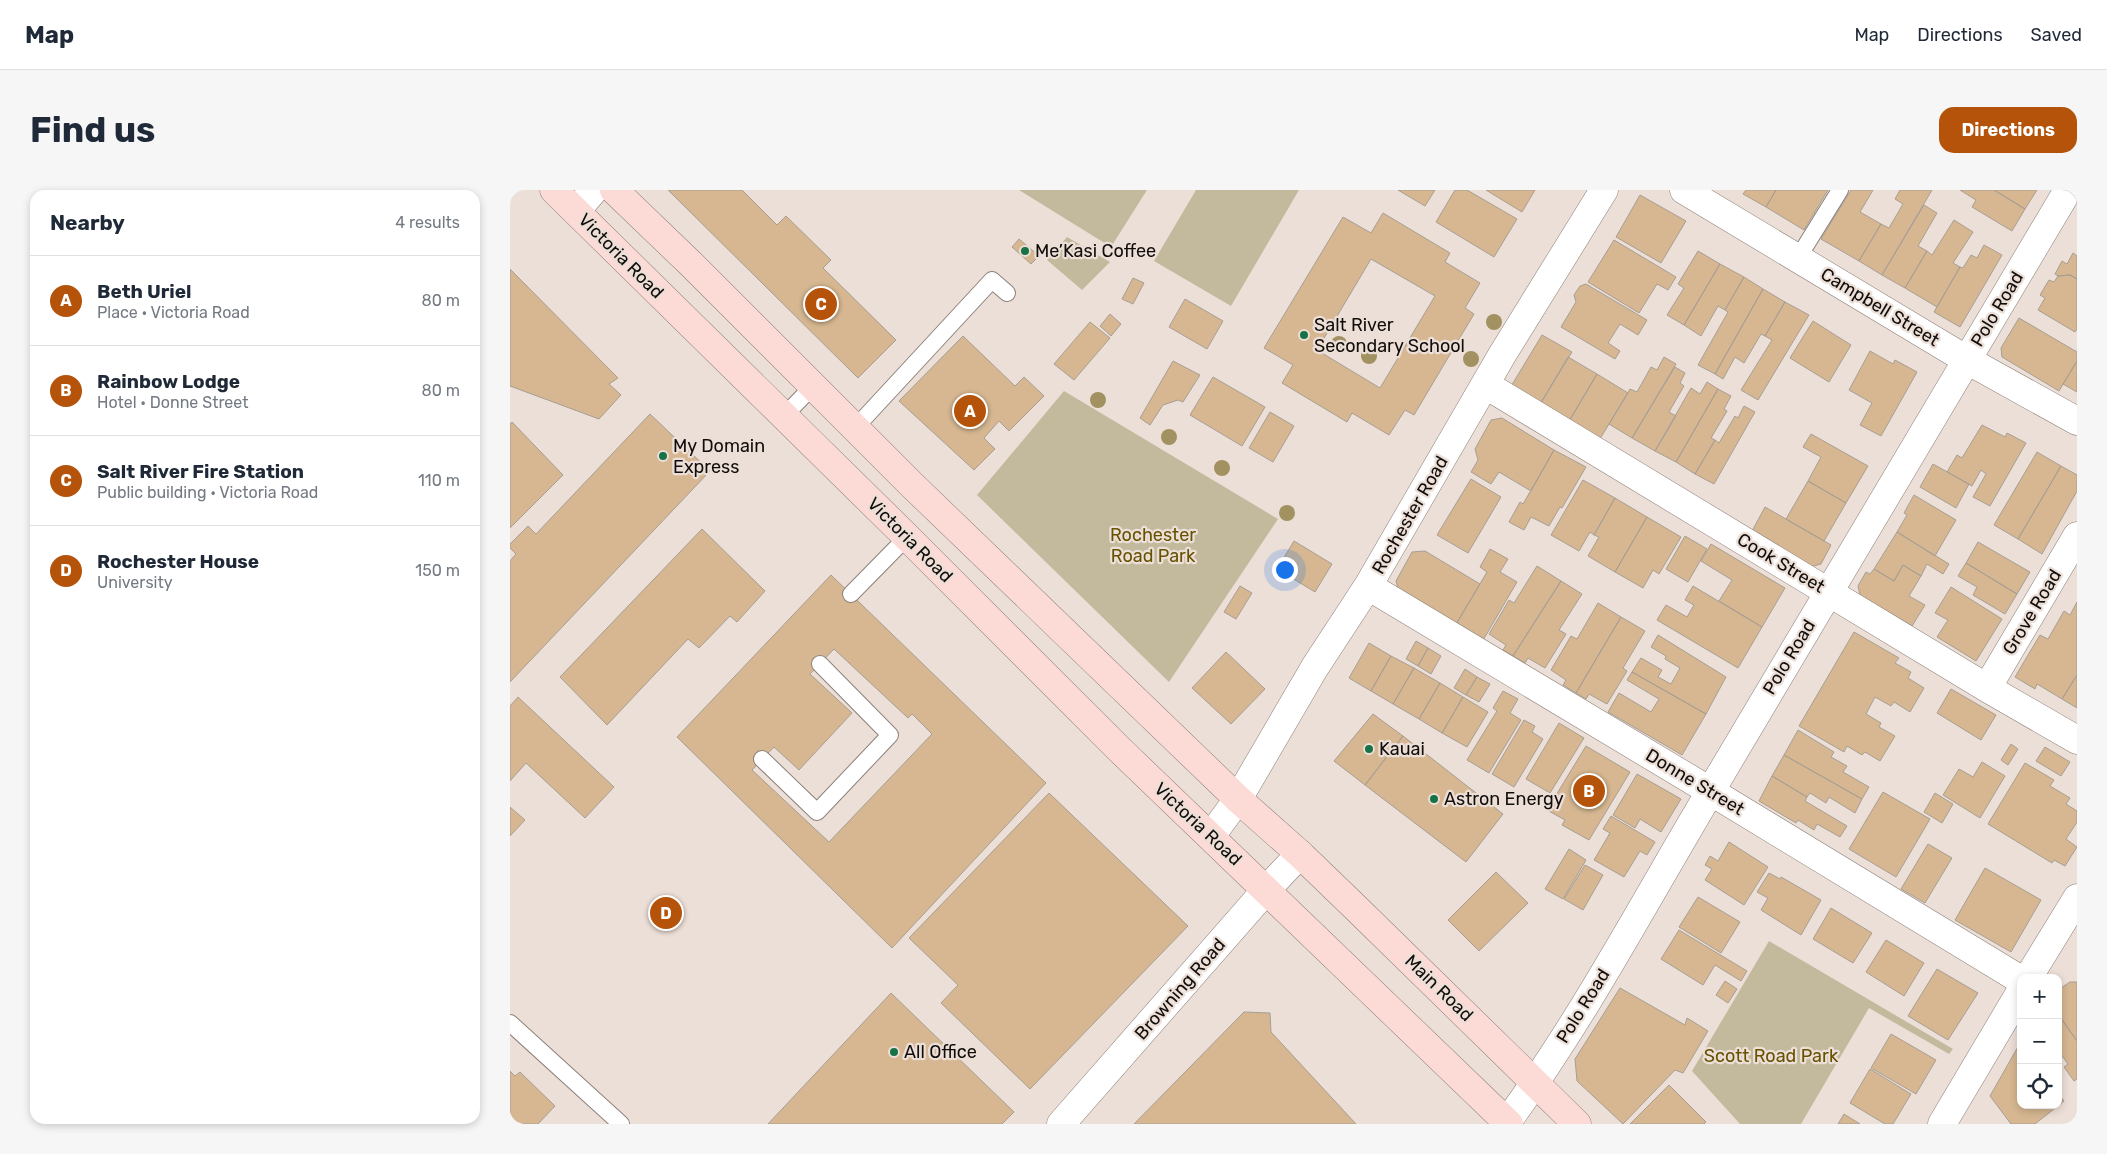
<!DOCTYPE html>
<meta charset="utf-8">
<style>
:root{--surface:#fff;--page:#f6f6f7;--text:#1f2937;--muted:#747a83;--line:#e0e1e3;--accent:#b45309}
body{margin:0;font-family:Rubik,sans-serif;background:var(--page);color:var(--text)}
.controls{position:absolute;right:15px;bottom:15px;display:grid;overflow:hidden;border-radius:10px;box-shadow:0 2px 8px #0003}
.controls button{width:45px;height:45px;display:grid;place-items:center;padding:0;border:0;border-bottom:1px solid var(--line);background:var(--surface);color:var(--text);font:25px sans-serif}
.you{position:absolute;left:774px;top:379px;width:18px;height:18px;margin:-12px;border:4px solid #fff;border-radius:50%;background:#1a73e8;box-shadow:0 0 0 8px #1a73e833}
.badge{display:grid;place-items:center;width:32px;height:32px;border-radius:50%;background:var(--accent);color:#fff;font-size:16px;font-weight:700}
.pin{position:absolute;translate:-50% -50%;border:2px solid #fff;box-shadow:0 1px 5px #0006}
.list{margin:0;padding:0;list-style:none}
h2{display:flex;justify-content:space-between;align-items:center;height:65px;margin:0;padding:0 20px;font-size:21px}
h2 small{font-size:16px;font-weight:400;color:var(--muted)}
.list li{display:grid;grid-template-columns:32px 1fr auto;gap:15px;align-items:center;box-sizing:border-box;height:90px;padding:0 20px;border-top:1px solid var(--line)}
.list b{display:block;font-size:19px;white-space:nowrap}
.list p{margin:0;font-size:16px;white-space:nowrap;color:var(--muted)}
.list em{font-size:16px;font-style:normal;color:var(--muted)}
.icon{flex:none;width:28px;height:28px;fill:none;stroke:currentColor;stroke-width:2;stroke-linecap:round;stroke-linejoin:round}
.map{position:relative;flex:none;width:1567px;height:934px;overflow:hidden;border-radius:15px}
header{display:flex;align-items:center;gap:30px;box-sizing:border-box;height:70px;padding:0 25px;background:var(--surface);border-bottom:1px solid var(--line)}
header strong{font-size:24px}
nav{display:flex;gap:28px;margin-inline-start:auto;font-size:18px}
.intro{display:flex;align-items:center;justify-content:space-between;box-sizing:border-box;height:120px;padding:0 30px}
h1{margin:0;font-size:35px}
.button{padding:12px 22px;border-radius:15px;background:var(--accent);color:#fff;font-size:18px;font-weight:700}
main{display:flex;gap:30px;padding:0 30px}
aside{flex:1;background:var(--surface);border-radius:15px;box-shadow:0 2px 8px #0003}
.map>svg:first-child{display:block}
</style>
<header>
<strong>Map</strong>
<nav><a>Map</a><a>Directions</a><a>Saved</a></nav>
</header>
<div class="intro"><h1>Find us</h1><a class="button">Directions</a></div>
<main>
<aside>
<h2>Nearby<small>4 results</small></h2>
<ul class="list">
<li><span class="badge">A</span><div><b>Beth Uriel</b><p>Place · Victoria Road</p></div><em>80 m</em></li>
<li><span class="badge">B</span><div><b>Rainbow Lodge</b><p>Hotel · Donne Street</p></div><em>80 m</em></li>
<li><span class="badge">C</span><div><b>Salt River Fire Station</b><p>Public building · Victoria Road</p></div><em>110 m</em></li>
<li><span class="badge">D</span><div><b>Rochester House</b><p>University</p></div><em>150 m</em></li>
</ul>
</aside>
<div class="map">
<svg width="1567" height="934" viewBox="0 0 1567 934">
<rect width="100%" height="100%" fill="#ecdfd7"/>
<path fill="#c3ba9d" d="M 509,0 L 637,0 L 601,57 Z
M 686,0 L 789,0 L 721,116 L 644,71 Z
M 557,47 L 600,72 L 572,100 L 537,70 Z
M 554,201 L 768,329 L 659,492 L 467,305 Z
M 1259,751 L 1443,859 L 1439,864 L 1359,818 L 1291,934 L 1230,934 L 1182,881 Z"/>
<path fill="#d6b791" stroke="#a79e93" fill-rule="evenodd" d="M 158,0 L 232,0 L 267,35 L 276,26 L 321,70 L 313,78 L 386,150 L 348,188 Z
M 888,0 L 925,0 L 915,16 Z
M 945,0 L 957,0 L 1007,29 L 984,67 L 926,32 Z
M 976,0 L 1025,0 L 1012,22 Z
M 1236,0 L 1266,0 L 1256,17 L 1233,4 Z
M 1266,0 L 1318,0 L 1294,40 L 1256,17 Z
M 1341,0 L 1363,0 L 1350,22 L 1371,34 L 1349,71 L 1311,49 Z
M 1390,0 L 1422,0 L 1372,85 L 1349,71 L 1371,34 L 1379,38 L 1393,14 L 1385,9 Z
M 1450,0 L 1484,0 L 1515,19 L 1502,41 L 1462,17 L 1466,10 Z
M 1484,0 L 1527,0 L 1515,19 Z
M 1130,5 L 1176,31 L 1151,73 L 1106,47 Z
M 1414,15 L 1427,23 L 1408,56 L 1417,61 L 1395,98 L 1372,85 Z
M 873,23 L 940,63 L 935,72 L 970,93 L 955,118 L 964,124 L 904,225 L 895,220 L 879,245 L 842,223 L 837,232 L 772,193 L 783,175 L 754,158 L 833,27 L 861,43 ZM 861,69 L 925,106 L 870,198 L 807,160 Z
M 1444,30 L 1463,42 L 1443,73 L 1450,77 L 1427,117 L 1395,98 L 1417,61 L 1422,65 Z
M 509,49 L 529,66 L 521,74 L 502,57 Z
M 1104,50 L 1166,87 L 1158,100 L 1147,94 L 1129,123 L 1078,92 Z
M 1474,55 L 1492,65 L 1450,137 L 1424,122 L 1450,77 L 1453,78 L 1461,65 L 1467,68 Z
M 1188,61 L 1210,74 L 1174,135 L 1157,125 L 1174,98 L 1168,94 Z
M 1563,63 L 1567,66 L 1567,89 L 1560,85 L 1548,86 L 1545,84 L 1552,71 L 1557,74 Z
M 1210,74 L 1234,87 L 1215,120 L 1208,116 L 1191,146 L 1174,135 Z
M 0,79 L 108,188 L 99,194 L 111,205 L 89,229 L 0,196 Z
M 1560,85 L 1567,89 L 1567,139 L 1565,142 L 1528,120 L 1535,108 L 1530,105 L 1539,90 L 1544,92 L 1548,86 Z
M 1234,87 L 1253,99 L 1205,184 L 1188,175 L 1218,122 L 1215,120 Z
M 623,88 L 634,93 L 623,114 L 612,109 Z
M 1076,94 L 1137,130 L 1128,145 L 1110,134 L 1098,153 L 1110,161 L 1105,169 L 1051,137 L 1066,112 L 1064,105 L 1070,96 Z
M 1253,99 L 1275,112 L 1255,146 L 1251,144 L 1234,173 L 1225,167 L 1213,189 L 1205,184 Z
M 675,109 L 713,131 L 697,159 L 659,137 Z
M 1275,112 L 1299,125 L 1248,210 L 1231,200 L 1262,150 L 1255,146 Z
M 600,124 L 611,134 L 601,146 L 590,136 Z
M 1509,128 L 1567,162 L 1567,171 L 1549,201 L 1492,167 L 1491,158 Z
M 1303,131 L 1341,155 L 1319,192 L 1280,168 Z
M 580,132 L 600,148 L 564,190 L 544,174 Z
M 1032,145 L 1062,162 L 1029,216 L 1000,198 Z
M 453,146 L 505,196 L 514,187 L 534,206 L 499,241 L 489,231 L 474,248 L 485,259 L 464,280 L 389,211 Z
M 1360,161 L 1383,174 L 1385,170 L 1407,182 L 1371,246 L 1350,235 L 1362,213 L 1339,200 Z
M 1058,167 L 1087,184 L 1058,233 L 1029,216 Z
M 1154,167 L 1166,174 L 1122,248 L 1099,234 L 1120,199 L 1127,202 L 1141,177 L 1147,180 Z
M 663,171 L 690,185 L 673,212 L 668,210 L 653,215 L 640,235 L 630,228 Z
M 1567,171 L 1567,202 L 1553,194 Z
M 1165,177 L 1175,183 L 1170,193 L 1174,196 L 1159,222 L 1166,226 L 1145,261 L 1122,248 Z
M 1087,184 L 1118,203 L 1088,252 L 1058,233 Z
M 703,187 L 755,217 L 732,256 L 680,225 Z
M 1197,192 L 1208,199 L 1166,272 L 1145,261 L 1181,198 L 1190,204 Z
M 1208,199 L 1221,206 L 1214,219 L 1217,221 L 1201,248 L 1205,250 L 1185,284 L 1166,272 Z
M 1234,216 L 1245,222 L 1204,294 L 1185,284 L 1205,250 L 1209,253 L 1225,226 L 1228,228 Z
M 760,222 L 784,236 L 763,272 L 739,258 Z
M 140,224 L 200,281 L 0,492 L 0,371 L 6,364 L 0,358 L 0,354 L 18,336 L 26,344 Z
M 992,228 L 1044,260 L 1021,301 L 989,282 L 981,294 L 961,282 L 968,270 L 965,259 L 981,230 Z
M 2,232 L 53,285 L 0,338 L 0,234 Z
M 1472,235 L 1495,247 L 1497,243 L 1516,253 L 1480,316 L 1463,307 L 1476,284 L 1471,280 L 1462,296 L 1437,282 L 1447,265 L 1452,268 Z
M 1301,244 L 1358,276 L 1336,313 L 1298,291 L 1311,267 L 1293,257 Z
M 1044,260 L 1076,277 L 1052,318 L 1050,317 L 1039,336 L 1021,327 L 1014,340 L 999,332 L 1010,312 L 1013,314 Z
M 1527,262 L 1551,276 L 1508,349 L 1484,335 Z
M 1423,274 L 1459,294 L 1446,318 L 1410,297 Z
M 1551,276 L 1567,285 L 1567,301 L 1532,364 L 1508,349 Z
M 961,289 L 991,307 L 958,363 L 927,345 Z
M 1073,290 L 1105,308 L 1084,345 L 1080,342 L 1069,361 L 1041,345 Z
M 1298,291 L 1336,313 L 1314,351 L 1276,329 Z
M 1404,305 L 1446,330 L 1425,366 L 1387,342 L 1397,325 L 1394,323 Z
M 1105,308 L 1137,327 L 1105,382 L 1078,366 L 1089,347 L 1084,345 Z
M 1255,317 L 1321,355 L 1311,374 L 1300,377 L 1241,343 Z
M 1137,327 L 1171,347 L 1149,384 L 1143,380 L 1133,398 L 1105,382 Z
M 192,339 L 255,401 L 227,432 L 220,426 L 189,458 L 178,449 L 97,535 L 50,487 Z
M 1387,342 L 1439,374 L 1433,384 L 1417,374 L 1411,386 L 1393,375 L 1384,391 L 1364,379 Z
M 1175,346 L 1197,359 L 1178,392 L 1156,379 Z
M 784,351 L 822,374 L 805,402 L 767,379 Z
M 1468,352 L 1520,382 L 1507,404 L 1456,373 Z
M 1201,354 L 1275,398 L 1252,437 L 1209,411 L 1222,390 L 1191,371 Z
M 980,359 L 998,369 L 990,382 L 1007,392 L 972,452 L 945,436 L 977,382 L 970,377 Z
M 915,361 L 970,394 L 945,436 L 889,402 L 886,391 L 902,362 Z
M 1456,373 L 1507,404 L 1495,424 L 1463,405 L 1467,397 L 1448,386 Z
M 1393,375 L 1411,386 L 1399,406 L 1415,415 L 1402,436 L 1350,405 L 1348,396 L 1356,382 L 1360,384 L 1364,379 L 1384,391 Z
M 1027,376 L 1051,391 L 1003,466 L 993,460 L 996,455 L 979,444 L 999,410 L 1004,413 Z
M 321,385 L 536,593 L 382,758 L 167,547 ZM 324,459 L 398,528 L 402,524 L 422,544 L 319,652 L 242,580 L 264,557 L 289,580 L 342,523 L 300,484 Z
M 1051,391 L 1072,404 L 1049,440 L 1056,444 L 1035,478 L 1018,468 L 1015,473 L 1003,466 Z
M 730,396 L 742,403 L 726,429 L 714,422 Z
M 1183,396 L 1252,437 L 1228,478 L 1147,430 L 1156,415 L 1177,427 L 1184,415 L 1175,410 Z
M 1441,397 L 1492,429 L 1466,471 L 1427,447 L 1438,430 L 1425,423 Z
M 1567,412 L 1567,485 L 1552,509 L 1527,494 L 1525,499 L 1505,487 L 1530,445 L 1538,449 L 1554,421 L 1560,425 Z
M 1088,413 L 1111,427 L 1066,503 L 1053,495 L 1056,490 L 1041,480 L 1061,446 L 1067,449 Z
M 1111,427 L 1135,441 L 1113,478 L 1117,481 L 1097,514 L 1079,504 L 1076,509 L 1066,503 Z
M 1344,442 L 1389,468 L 1385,473 L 1401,482 L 1398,488 L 1414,498 L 1400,522 L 1384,512 L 1381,516 L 1365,507 L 1356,524 L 1371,533 L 1369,537 L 1385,546 L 1370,571 L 1355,562 L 1352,565 L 1337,556 L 1334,562 L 1289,536 Z
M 1148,445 L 1216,487 L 1196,524 L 1122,482 L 1131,468 L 1152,480 L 1148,487 L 1161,494 L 1170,478 L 1155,469 L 1156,466 L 1141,457 Z
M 906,451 L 918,458 L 908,476 L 896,469 Z
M 859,453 L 881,466 L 861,501 L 839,488 Z
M 918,458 L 931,466 L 921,484 L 908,476 Z
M 716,462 L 755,499 L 721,534 L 682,498 Z
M 881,466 L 904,478 L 883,514 L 861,501 Z
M 904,478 L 930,493 L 909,529 L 883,514 Z
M 955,479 L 967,487 L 956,505 L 944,498 Z
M 1122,482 L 1196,524 L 1172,565 L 1098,522 L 1109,503 L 1141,522 L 1149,509 L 1117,490 Z
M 1567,485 L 1567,518 L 1552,509 Z
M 967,487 L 980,494 L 969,512 L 956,505 Z
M 930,493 L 953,507 L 932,543 L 909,529 Z
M 1441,499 L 1486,525 L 1471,550 L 1427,523 Z
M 993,501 L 1008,509 L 1000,523 L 1011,530 L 979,583 L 957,570 L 987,521 L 983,518 Z
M 8,507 L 104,597 L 75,628 L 16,573 L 0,591 L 0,516 Z
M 953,507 L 978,522 L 957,557 L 932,543 Z
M 863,524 L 893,546 L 855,595 L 824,571 Z
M 1014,530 L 1025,536 L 1022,542 L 1033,549 L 1004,597 L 982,584 Z
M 1049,533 L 1074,548 L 1040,603 L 1016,589 Z
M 1288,540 L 1324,562 L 1321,567 L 1337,576 L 1333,582 L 1359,597 L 1352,609 L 1274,565 Z
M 893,546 L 993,624 L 956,672 L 855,595 Z
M 1501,554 L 1508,559 L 1498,575 L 1491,570 Z
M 1076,556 L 1120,582 L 1079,650 L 1052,635 L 1055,630 L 1037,620 Z
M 1535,557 L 1560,572 L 1551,586 L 1526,571 Z
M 1274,565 L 1352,609 L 1345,623 L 1319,607 L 1316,613 L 1300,603 L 1297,607 L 1262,586 Z
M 1472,572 L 1495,586 L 1470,628 L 1433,605 L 1449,579 L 1463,587 Z
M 1515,573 L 1544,590 L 1540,596 L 1560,608 L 1556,614 L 1567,621 L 1567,632 L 1556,649 L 1567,657 L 1555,676 L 1544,670 L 1542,673 L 1478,634 Z
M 1127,584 L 1171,609 L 1151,642 L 1130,629 L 1125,638 L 1103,625 Z
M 1262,586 L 1297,607 L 1295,611 L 1337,636 L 1330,647 L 1307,634 L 1304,640 L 1288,630 L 1286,633 L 1249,611 Z
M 1373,602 L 1420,629 L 1386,687 L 1339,659 Z
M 539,603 L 678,736 L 520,899 L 431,813 L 448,795 L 399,748 Z
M 1425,603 L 1443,614 L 1432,633 L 1414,622 Z
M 0,617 L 15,630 L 0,646 Z
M 1101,626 L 1145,652 L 1137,665 L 1130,661 L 1114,687 L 1084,670 L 1100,643 L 1093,639 Z
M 1219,652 L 1258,677 L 1234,715 L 1195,690 L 1202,679 L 1195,675 L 1200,666 L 1208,671 Z
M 1418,654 L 1442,668 L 1415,713 L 1391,699 Z
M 1059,659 L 1076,670 L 1053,709 L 1035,699 Z
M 1075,675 L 1093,685 L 1073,720 L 1054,709 Z
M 1475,678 L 1531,710 L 1501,762 L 1445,730 Z
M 986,682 L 1018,713 L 969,761 L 938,730 Z
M 1259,683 L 1270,689 L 1271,687 L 1311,710 L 1291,745 L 1251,720 L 1258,708 L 1247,702 Z
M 1188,707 L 1230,732 L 1211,763 L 1169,737 Z
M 1321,718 L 1362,743 L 1343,773 L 1303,749 Z
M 1169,740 L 1237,781 L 1231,791 L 1205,775 L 1193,795 L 1151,769 Z
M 1376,750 L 1414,773 L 1394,806 L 1356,782 Z
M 1427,779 L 1468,803 L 1438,850 L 1398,826 Z
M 1215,791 L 1227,799 L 1218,813 L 1206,805 Z
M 1560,792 L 1567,792 L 1567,851 L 1548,824 L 1548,800 Z
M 1110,798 L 1175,835 L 1177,828 L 1198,841 L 1173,883 L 1165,880 L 1113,934 L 1067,891 L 1065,869 Z
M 381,803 L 504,922 L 492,934 L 258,934 Z
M 734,822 L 760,823 L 761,842 L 846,934 L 624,934 Z
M 1548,824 L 1567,851 L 1567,889 L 1564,891 L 1554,877 L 1558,874 L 1552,866 L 1548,869 Z
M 1381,844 L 1426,870 L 1406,904 L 1361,878 Z
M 1509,855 L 1511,915 L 1548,915 L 1548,903 L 1554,911 L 1525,934 L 1501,934 L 1480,906 Z
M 1360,879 L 1401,904 L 1383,934 L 1375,934 L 1340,913 Z
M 0,881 L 5,886 L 10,882 L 45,916 L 28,934 L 0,934 Z
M 1159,895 L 1196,932 L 1194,934 L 1120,934 Z
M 1334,924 L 1350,934 L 1328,934 Z"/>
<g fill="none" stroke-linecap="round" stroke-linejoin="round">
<defs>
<path id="service" d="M 1288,68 L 1330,0
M 274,226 L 303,196
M 345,238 L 482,90 L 497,103
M 341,404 L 397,347
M 252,569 L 307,622 L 380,545 L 310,474
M 0,833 L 111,934"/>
<path id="minor" d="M 1174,0 L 1457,170 L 1567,231
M 66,21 L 84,0
M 976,195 L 1477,498 L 1567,550
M 858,396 L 1200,601 L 1511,790
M 1477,498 L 1567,346
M 701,646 L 728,609 L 805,477 L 858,396 L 992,165 L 1094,0
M 1518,788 L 1567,708
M 997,932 C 1074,827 1136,709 1203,597 C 1321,398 1439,199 1558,0
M 551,934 L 757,699 L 790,664
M 1432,934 L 1511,801"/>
<path id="secondary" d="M 44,0 L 397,347 L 609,559 L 999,934
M 104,0 L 180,73 L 403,296 L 728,609 L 790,664 L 846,718 L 1067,934"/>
</defs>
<use href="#service" stroke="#8d807a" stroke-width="18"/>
<use href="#minor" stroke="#8d807a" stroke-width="29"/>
<use href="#secondary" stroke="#8d807a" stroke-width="29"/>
<use href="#service" stroke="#fff" stroke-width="16"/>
<use href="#minor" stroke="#fff" stroke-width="28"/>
<use href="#secondary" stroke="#fcdad5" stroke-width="28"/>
</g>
<g fill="#a29161">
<circle cx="984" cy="132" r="8"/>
<circle cx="829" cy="154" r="8"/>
<circle cx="859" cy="166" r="8"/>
<circle cx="961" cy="169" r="8"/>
<circle cx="588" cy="210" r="8"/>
<circle cx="659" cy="247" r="8"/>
<circle cx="712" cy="278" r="8"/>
<circle cx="777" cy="323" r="8"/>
</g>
<g fill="#177247" stroke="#ecdfd7" stroke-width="2">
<circle cx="515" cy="61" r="5"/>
<circle cx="794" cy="145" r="5"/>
<circle cx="153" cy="266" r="5"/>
<circle cx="859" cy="559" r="5"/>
<circle cx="924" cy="609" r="5"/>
<circle cx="384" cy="862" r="5"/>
</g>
<g text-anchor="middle" stroke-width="4.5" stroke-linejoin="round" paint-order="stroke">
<g font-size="18" fill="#110d0b" stroke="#ecdfd7" text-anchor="start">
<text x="525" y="67">Me’Kasi Coffee</text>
<text x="804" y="141">Salt River<tspan x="804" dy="21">Secondary School</tspan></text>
<text x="163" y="262">My Domain<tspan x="163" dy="21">Express</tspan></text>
<text x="869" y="565">Kauai</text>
<text x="934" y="615">Astron Energy</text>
<text x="394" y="868">All Office</text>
</g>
<g font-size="18" fill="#110d0b" stroke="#ecdfd7">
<text transform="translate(111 66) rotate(45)" y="6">Victoria Road</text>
<text transform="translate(1370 117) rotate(31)" y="6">Campbell Street</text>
<text transform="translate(1487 119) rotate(-59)" y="6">Polo Road</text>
<text transform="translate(900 325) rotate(-60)" y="6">Rochester Road</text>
<text transform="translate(400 350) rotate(45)" y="6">Victoria Road</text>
<text transform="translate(1271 373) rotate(31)" y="6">Cook Street</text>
<text transform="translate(1522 422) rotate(-59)" y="6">Grove Road</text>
<text transform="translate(1279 467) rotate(-59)" y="6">Polo Road</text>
<text transform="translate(1185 592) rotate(31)" y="6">Donne Street</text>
<text transform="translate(688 634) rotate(43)" y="6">Victoria Road</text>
<text transform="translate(929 798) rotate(44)" y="6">Main Road</text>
<text transform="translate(670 799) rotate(-49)" y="6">Browning Road</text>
<text transform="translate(1073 816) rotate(-58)" y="6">Polo Road</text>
</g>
<g font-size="18" fill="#665200" stroke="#ecdfd7">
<text x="643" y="351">Rochester<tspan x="643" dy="21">Road Park</tspan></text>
<text x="1261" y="872">Scott Road Park</text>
</g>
</g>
</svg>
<div class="controls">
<button>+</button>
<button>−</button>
<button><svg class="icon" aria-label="locate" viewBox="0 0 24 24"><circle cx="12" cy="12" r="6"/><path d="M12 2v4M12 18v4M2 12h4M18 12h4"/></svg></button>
</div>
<div class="you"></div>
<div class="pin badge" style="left:460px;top:221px">A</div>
<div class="pin badge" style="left:1079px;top:601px">B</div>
<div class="pin badge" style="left:311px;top:114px">C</div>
<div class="pin badge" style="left:156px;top:723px">D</div>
</div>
</main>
